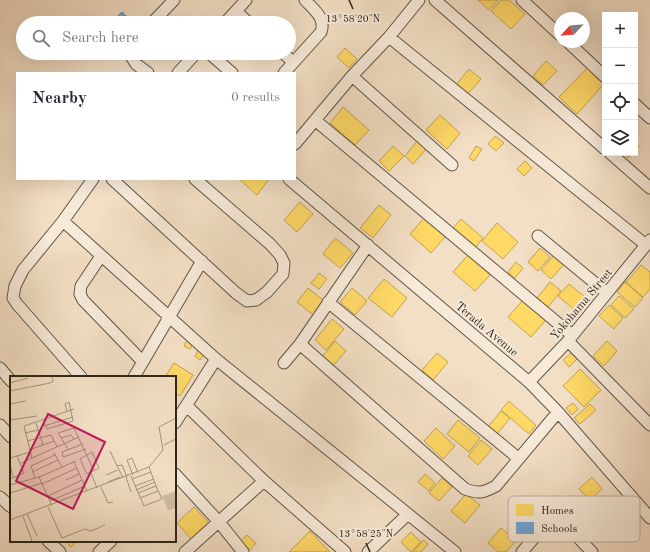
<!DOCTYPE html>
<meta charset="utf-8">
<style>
:root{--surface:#fff;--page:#f7f7f7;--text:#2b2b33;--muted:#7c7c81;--line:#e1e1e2}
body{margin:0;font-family:"Old Standard TT",serif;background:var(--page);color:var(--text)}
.controls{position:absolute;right:12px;top:12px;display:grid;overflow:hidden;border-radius:0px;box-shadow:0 4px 16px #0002}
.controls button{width:36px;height:36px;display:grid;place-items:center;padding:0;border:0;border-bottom:1px solid var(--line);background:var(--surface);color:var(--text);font:20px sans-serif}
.compass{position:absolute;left:554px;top:12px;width:36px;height:36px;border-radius:50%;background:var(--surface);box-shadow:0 4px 16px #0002;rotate:244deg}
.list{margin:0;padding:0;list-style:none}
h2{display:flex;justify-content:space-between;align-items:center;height:52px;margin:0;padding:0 16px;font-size:17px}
h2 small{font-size:13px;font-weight:400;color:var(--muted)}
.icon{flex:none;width:22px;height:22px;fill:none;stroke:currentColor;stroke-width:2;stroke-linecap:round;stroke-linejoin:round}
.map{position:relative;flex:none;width:650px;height:552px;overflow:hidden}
.search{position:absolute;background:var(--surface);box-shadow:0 4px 16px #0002;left:16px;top:16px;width:280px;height:44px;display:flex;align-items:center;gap:10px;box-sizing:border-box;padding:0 14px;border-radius:22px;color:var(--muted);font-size:15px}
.panel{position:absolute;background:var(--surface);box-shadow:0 4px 16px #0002;left:16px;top:72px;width:280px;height:108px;border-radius:0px}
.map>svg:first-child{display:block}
</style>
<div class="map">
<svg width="650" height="552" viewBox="0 0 650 552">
<rect width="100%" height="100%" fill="#f3dfc5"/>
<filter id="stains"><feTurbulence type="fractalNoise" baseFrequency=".005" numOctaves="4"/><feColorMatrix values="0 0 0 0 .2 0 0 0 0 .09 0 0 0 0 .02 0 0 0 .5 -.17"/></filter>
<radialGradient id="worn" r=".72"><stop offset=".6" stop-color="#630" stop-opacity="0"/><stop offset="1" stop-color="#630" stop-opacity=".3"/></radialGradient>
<path fill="#ffd966" stroke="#c1a350" d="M 478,0 L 498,0 L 489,10 Z
M 501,0 L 509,0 L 525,14 L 511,29 L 491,11 Z
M 345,48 L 357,59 L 349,68 L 337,57 Z
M 546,61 L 557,71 L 543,85 L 533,76 Z
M 587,68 L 604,84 L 577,114 L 559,97 Z
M 469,69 L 481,79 L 466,96 L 455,86 Z
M 343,107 L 369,130 L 355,145 L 330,123 Z
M 440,115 L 460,133 L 447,149 L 426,130 Z
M 495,136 L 504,143 L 496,151 L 488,144 Z
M 418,140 L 427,148 L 413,164 L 405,156 Z
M 635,142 L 639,146 L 635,151 Z
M 393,146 L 404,156 L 389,171 L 379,161 Z
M 476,146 L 482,149 L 474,161 L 469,158 Z
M 623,153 L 633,153 L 628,158 Z
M 525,161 L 532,168 L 524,176 L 517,169 Z
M 239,179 L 269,179 L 257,195 Z
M 300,202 L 313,214 L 297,232 L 284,220 Z
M 379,205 L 391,215 L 373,238 L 360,228 Z
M 424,218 L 445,237 L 431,253 L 410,234 Z
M 461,219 L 483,238 L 476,247 L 453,228 Z
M 497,223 L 518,242 L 503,259 L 482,241 Z
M 335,238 L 353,253 L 340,268 L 323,254 Z
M 540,248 L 550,257 L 538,271 L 528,262 Z
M 555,254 L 565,263 L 551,279 L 541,270 Z
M 468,255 L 490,275 L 475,291 L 453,272 Z
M 516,262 L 523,268 L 515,278 L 508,272 Z
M 641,265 L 650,272 L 650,289 L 643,297 L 626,282 Z
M 319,273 L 327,279 L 319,289 L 311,283 Z
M 384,279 L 407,298 L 392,317 L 368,298 Z
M 550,282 L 561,291 L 548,307 L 537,298 Z
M 625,282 L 643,298 L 635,307 L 617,292 Z
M 569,284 L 590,301 L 579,314 L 558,296 Z
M 308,288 L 324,301 L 313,315 L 297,302 Z
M 352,288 L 367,301 L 355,315 L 340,302 Z
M 619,296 L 634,309 L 625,318 L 611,305 Z
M 523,300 L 546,320 L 531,337 L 508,317 Z
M 609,305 L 623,318 L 614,329 L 599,316 Z
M 332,319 L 344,329 L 326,350 L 315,340 Z
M 187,340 L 193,344 L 190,349 L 184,346 Z
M 335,341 L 346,351 L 332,367 L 321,358 Z
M 607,341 L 617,351 L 604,366 L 593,356 Z
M 198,351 L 204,354 L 200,360 L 195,356 Z
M 437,353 L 448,362 L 433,380 L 422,370 Z
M 571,353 L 577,359 L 569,367 L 563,360 Z
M 174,363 L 193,375 L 180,396 L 175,393 L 175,377 L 165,377 Z
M 580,369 L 601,390 L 584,407 L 563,386 Z
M 509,401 L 536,425 L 529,434 L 501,410 Z
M 573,403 L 578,409 L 572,415 L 566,408 Z
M 590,404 L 596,410 L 580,424 L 574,418 Z
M 501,411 L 510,418 L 496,435 L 487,428 Z
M 458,420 L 480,438 L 469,452 L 447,434 Z
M 436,428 L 455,446 L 443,459 L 424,441 Z
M 481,440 L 492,449 L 478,465 L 468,456 Z
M 425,474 L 435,483 L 429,491 L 418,482 Z
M 592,477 L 602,489 L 590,500 L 579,489 Z
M 442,478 L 452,487 L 439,501 L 429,493 Z
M 466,494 L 480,505 L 465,523 L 451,511 Z
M 194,507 L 209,523 L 191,539 L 177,523 Z
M 501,528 L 516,541 L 506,552 L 498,552 L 488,543 Z
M 310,531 L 330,552 L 289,552 Z
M 411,532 L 421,542 L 411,552 L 401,542 Z
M 247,535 L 256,543 L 250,550 L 241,541 Z
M 423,540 L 428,544 L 421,552 L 413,552 Z
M 65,541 L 77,541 L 71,547 Z"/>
<path fill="#6fa8dc" stroke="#5c81a2" d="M 122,12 L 129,19 L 125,23 L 114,23 L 112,22 Z"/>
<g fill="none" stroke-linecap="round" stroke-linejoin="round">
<defs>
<path id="minor" d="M 435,0 L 605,149
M 522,0 L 560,35
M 236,11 L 249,23
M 152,23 L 174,0
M 225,23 L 246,0
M 389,37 L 646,245
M 568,42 L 605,77
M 129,53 L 136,64 L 148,73
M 209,53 L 232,73
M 283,53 L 293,62
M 178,73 L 196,53
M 284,73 L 321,32 C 326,18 314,10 305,0
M 352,76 L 452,165
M 635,104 L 650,118
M 315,120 L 572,335
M 295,144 L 352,76 L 389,37 L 419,0
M 610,153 L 650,188
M 112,179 L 236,293 L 247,301 L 256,300 L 267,292 L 283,274 L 284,263 L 280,255 L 270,244 L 195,179
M 289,179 L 529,382 L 558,412 L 650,518
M 63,221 L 216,359 L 455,552
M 538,236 L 607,293
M 101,256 L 81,286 L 80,294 L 83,300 L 143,362
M 328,302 L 518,458
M 568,341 L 650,425
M 300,344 L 465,489 C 479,494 483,493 496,486 L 558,412
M 284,363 L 300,344 L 368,245
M 0,368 L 11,381
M 81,377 L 17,304 L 13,298 L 15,286 L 23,270 L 63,221 L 93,179
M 134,377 L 202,261
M 529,382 L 568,341 L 650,240
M 187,406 L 264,481 L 345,552
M 175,423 L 216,359
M 0,425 L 11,437
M 175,474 L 219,522 L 243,552
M 0,497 L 11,507
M 48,541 L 60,552
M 99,552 L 111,541
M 185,552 L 264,481
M 368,552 L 408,514
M 522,552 L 546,524 L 555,520 L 565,524 L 592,552"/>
</defs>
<use href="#minor" stroke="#605446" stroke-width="13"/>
<use href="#minor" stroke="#f7ead9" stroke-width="11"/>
</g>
<path fill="none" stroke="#2f251c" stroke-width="1.5" d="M 349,0 L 353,9M 366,543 L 370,552"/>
<g text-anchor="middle" stroke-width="4" stroke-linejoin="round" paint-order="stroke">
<g font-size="12" fill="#2f251c" stroke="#f7ead9">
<text transform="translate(581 304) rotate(-50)" y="4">Yokohama Street</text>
<text transform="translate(487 329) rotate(40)" y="4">Terada Avenue</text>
</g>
</g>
<g transform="translate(10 376)">
<rect width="166" height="166" fill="#f3dfc5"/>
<path d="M 166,115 L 166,132 L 158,134 L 152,120 Z" fill="#d2bfa8"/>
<path fill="none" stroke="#a59581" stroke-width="1" d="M 0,7 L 18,2M 0,15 L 40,7 L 43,5 L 42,1M 0,28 L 16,25M 0,44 L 27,40M 33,45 L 37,53 L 63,45 L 59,26 L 55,28 L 57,35M 26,47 L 33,69M 34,50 L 63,41M 15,57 L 28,54M 51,62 L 61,59 L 64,63M 17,65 L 41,59 L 47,70M 73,68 L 52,76 L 53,81 L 76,73M 154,69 L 166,63M 58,73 L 48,57 L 64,52 L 84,95M 19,74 L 44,65M 100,75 L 113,102M 82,76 L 89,92 L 77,98 L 70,83 ZM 44,77 L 52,91M 0,82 L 20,76M 22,82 L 14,50 L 64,33M 64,86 L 77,115M 11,87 L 69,61M 0,88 L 3,101M 107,90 L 112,89 L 117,101M 22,96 L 48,84M 81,97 L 87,112M 96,99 L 108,94M 123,99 L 117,84 L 122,82 L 128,97M 121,100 L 134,130 L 152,123 L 146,110M 29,101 L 42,130M 116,101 L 121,116M 25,102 L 21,90 L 45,79M 0,103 L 14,97 L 7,80M 122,103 L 141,96M 56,104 L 69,98M 98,106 L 110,101M 32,108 L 67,92M 0,109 L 29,101 L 66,85M 125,110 L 144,103M 91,111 L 98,127 L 103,126M 126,114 L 145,106M 0,117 L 32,107M 128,117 L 146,110 L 139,91M 38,120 L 72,104M 130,122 L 148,115M 40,125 L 75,110M 38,131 L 52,162 L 75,153 L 81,155 L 95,149M 17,138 L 27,160M 13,140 L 22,165M 0,144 L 139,91 L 153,74 L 149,51 L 166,42"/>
<path fill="#c2185b" fill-opacity="0.15" stroke="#c2185b" stroke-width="2" d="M 38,38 L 95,66 L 63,133 L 6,105 Z"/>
<rect width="166" height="166" fill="none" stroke="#2f251c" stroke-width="2"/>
</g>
<rect x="508" y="496" width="132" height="46" rx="6" fill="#f7ead9" stroke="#bbafa0" stroke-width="1"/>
<rect x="516" y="504" width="18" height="12" fill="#ffd966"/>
<rect x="516" y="522" width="18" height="12" fill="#6fa8dc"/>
<g font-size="11" fill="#2f251c">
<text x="541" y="514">Homes</text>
<text x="541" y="532">Schools</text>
</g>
<g font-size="10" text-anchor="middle" fill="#2f251c" stroke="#f7ead9" stroke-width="4" stroke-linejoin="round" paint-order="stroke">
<text x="353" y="22">13°58'20"N</text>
<text x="366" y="537">13°58'25"N</text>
</g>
<rect width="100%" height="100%" filter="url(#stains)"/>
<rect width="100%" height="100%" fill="url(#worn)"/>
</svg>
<div class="controls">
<button>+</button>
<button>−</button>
<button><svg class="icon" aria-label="locate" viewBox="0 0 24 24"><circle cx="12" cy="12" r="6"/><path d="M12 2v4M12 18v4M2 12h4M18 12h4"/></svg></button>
<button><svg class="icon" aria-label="layers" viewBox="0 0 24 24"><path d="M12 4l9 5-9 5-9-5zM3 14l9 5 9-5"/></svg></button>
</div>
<svg class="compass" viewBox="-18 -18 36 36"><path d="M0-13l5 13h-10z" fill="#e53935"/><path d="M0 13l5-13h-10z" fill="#7c7c81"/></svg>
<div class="search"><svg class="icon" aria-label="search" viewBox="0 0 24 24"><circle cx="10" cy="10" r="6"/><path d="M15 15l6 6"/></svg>Search here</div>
<section class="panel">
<h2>Nearby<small>0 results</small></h2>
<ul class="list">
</ul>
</section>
</div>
